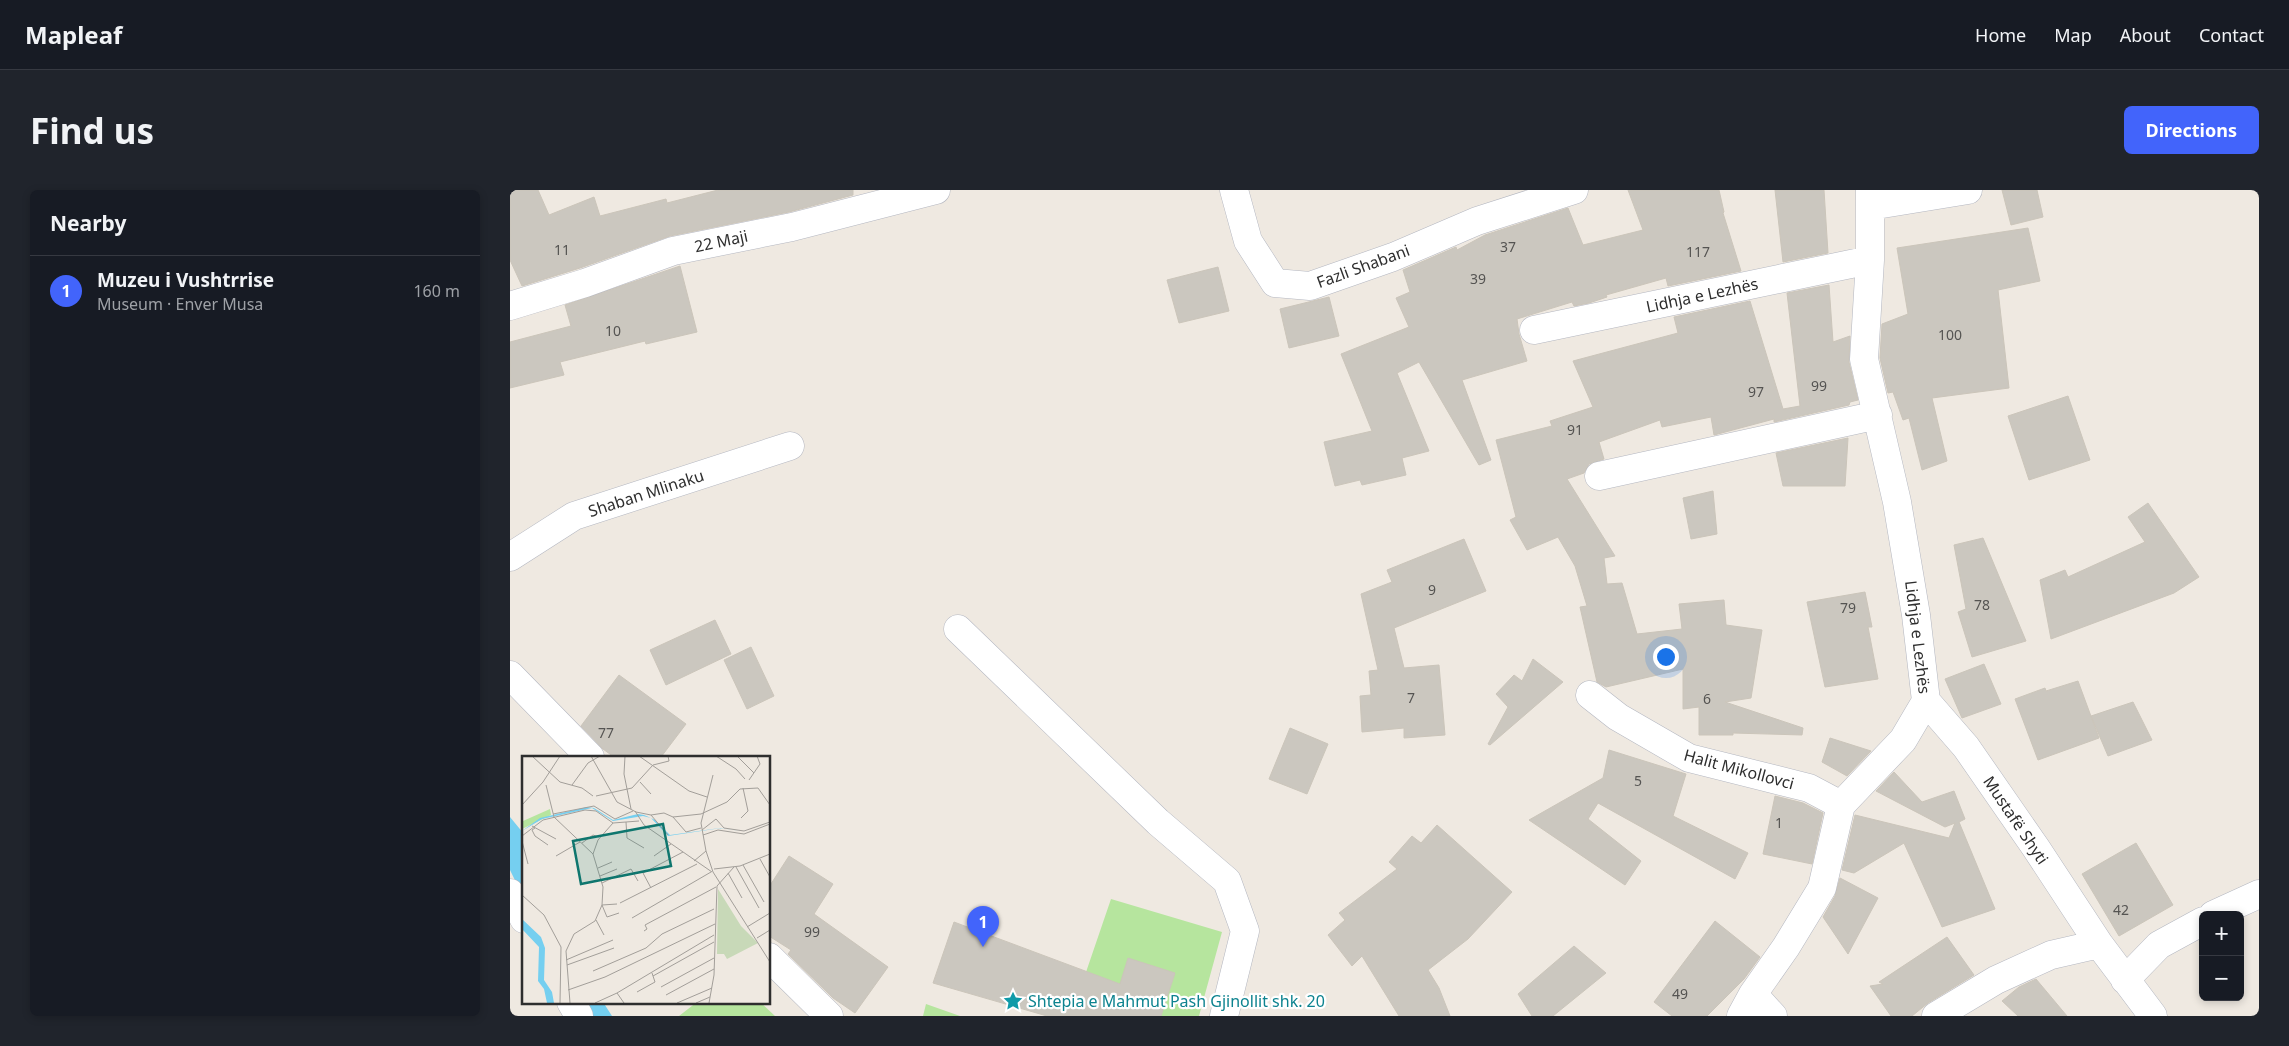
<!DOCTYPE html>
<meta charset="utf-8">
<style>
:root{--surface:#171b24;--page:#20242c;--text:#f1f3f6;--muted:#9ea1a6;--line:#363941;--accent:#4264fb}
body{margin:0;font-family:"Noto Sans",sans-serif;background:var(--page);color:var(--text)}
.controls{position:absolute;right:15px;bottom:15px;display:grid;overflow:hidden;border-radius:8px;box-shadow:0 2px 8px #0003}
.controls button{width:45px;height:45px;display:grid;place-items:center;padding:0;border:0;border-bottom:1px solid var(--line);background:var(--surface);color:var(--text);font:25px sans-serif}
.you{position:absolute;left:1155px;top:466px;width:18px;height:18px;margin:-12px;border:4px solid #fff;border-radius:50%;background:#1a73e8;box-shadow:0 0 0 8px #1a73e833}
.badge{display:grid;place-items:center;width:32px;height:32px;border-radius:50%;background:var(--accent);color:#fff;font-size:16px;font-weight:700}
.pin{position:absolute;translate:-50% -41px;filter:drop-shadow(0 1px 2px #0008)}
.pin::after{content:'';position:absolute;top:26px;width:18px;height:15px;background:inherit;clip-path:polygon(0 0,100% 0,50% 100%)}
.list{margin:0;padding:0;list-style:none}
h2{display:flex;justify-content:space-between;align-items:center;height:65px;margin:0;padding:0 20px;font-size:21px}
h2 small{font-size:16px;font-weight:400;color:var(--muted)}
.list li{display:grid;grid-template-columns:32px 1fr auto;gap:15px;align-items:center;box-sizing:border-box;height:70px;padding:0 20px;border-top:1px solid var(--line)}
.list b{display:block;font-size:19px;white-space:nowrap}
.list p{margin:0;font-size:16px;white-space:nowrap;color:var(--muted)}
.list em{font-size:16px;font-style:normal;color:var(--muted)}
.map{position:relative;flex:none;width:1749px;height:826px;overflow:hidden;border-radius:8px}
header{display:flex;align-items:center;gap:30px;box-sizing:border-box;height:70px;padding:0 25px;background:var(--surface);border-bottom:1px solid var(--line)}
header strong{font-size:24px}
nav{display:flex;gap:28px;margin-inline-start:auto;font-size:18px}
.intro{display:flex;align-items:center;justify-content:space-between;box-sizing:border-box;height:120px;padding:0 30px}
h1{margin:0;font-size:35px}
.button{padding:12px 22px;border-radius:8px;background:var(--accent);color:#fff;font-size:18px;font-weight:700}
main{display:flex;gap:30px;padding:0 30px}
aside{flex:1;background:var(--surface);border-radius:8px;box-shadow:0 2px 8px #0003}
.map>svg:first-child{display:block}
</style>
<header>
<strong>Mapleaf</strong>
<nav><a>Home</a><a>Map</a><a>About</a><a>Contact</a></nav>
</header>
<div class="intro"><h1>Find us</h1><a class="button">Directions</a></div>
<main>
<aside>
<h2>Nearby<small></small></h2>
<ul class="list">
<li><span class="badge">1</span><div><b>Muzeu i Vushtrrise</b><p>Museum · Enver Musa</p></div><em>160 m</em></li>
</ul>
</aside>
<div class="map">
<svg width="1749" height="826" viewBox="0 0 1749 826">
<rect width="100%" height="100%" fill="#efe9e1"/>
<path fill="#b6e59e" d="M 601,709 L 712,742 L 689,826 L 561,826 Z
M 187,812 L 250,812 L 265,826 L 169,826 Z
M 416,814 L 450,826 L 413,826 Z"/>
<path fill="#75cff0" d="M 0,627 L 14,644 L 14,709 L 0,680 Z
M 67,812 L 93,812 L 102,826 L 77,826 Z"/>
<path fill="#cbc7bf" stroke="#cbc5ba" d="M 0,0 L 28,0 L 39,25 L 84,7 L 90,26 L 156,9 L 157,13 L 208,0 L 343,0 L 343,5 L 279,22 L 160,46 L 70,78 L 12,96 L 0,70 Z
M 1118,0 L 1209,0 L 1214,22 L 1213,23 L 1231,81 L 1158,96 L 1156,88 L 1096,105 L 1097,107 L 1079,113 L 1064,116 L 1062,112 L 1007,129 L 1009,144 L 1017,171 L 952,190 L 981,270 L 969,275 L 909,172 L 887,183 L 919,261 L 892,268 L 896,285 L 852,295 L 850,290 L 825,296 L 814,252 L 862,241 L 831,164 L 899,137 L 886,108 L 900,102 L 893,80 L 946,57 L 947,60 L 975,45 L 1058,18 L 1073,55 L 1133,40 Z
M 1265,0 L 1314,0 L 1318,63 L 1273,72 Z
M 1492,0 L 1527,0 L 1533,27 L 1501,35 Z
M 1518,38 L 1530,91 L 1488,100 L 1499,198 L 1422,208 L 1437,271 L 1412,280 L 1399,228 L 1393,230 L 1383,202 L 1378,203 L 1370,168 L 1372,134 L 1398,124 L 1387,58 Z
M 170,76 L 187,142 L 136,154 L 135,151 L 50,172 L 54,185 L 0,198 L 0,152 L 61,136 L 55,115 Z
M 708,77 L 719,121 L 669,133 L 657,90 Z
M 1319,95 L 1323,152 L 1340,146 L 1339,172 L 1348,210 L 1340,212 L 1339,215 L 1264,232 L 1264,229 L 1204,245 L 1201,227 L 1152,237 L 1150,230 L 1089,252 L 1094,269 L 1079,274 L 1074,283 L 1057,289 L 1105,366 L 1094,368 L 1097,394 L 1112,393 L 1127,444 L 1172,439 L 1169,414 L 1214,410 L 1216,435 L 1252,440 L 1241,508 L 1215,512 L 1293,538 L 1292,545 L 1223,543 L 1223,545 L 1189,545 L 1189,517 L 1173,519 L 1173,479 L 1096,497 L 1087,492 L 1070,417 L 1077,416 L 1065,376 L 1048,347 L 1017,360 L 1000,330 L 1006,327 L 986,250 L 1042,236 L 1040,231 L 1083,217 L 1063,171 L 1168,143 L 1164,127 L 1240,111 L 1273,219 L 1290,216 L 1277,103 Z
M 819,107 L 829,146 L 779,158 L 770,119 Z
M 1558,206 L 1580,270 L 1519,290 L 1498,226 Z
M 1338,248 L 1335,296 L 1273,296 L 1266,263 Z
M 1203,301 L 1207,344 L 1181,349 L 1173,308 Z
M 1638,313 L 1689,387 L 1664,403 L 1541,449 L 1530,390 L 1555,380 L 1558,387 L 1635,352 L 1618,327 Z
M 1473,348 L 1516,451 L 1462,467 L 1448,422 L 1456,419 L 1444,355 Z
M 954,349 L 976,401 L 884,438 L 894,478 L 929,475 L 935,545 L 894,548 L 894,538 L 852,542 L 850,506 L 861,505 L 859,481 L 868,480 L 851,404 L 882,392 L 877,380 Z
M 1355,402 L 1362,437 L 1358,437 L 1368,489 L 1315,497 L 1297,412 Z
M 205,430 L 221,464 L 156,495 L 140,460 Z
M 241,457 L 264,506 L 237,519 L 214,470 Z
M 1023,469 L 1053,492 L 980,555 L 978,554 L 998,517 L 986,504 L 1004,485 L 1012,491 Z
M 1474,474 L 1491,514 L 1452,528 L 1435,489 Z
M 109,485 L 176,534 L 151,567 L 104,567 L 93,559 L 71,536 Z
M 1568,491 L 1589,548 L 1528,570 L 1505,509 L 1535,498 L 1536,501 Z
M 1623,512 L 1642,550 L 1598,566 L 1581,526 Z
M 780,538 L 818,554 L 797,604 L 759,589 Z
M 1320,548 L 1361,561 L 1337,586 L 1312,572 Z
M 1099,560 L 1176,584 L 1163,626 L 1238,663 L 1225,689 L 1088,613 L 1078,629 L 1131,671 L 1115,695 L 1019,630 L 1093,588 Z
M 1384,582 L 1412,612 L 1444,601 L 1455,629 L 1449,632 L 1485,719 L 1432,737 L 1394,653 L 1344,683 L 1332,680 L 1345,625 L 1439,648 L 1445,633 L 1435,637 L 1366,601 Z
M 1265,606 L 1293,613 L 1313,623 L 1302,674 L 1253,664 Z
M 927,635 L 1002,702 L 958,749 L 918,780 L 929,798 L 940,826 L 889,826 L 852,766 L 842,776 L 818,745 L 835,730 L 829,723 L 887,679 L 879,672 L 902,646 L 911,653 Z
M 1626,653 L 1663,715 L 1609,746 L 1572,684 Z
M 279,666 L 323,694 L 304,724 L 378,777 L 345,823 L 323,808 L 278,764 L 281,760 L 259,746 L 259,697 Z
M 1330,688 L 1368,708 L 1338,764 L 1313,727 L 1325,706 Z
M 1205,731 L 1250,767 L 1234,789 L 1197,826 L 1162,826 L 1144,812 Z
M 444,732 L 610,794 L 618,768 L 665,783 L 651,826 L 537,826 L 423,793 Z
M 1437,747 L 1464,785 L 1418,813 L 1402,826 L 1381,826 L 1360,796 L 1373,794 L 1369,792 Z
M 1064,756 L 1096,783 L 1043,826 L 1022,826 L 1008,804 Z
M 1526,789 L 1557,826 L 1508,826 L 1492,811 L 1509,797 Z"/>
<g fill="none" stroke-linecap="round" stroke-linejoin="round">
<defs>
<path id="minor" d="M 724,0 L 738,51 L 765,93 L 800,96 L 883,67 L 967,31 L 1064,0
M 1360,16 L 1458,0
M 0,116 L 75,93 L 163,61 L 282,37 L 426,0
M 1024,140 L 1360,70
M 1089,286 L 1368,225
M 0,367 L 64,326 L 280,256
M 448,439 L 648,632 L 717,691 L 735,741 L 714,826
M 1080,505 L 1108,527 L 1179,568 L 1299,598 L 1331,615
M 1416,511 L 1456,557 L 1526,658 L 1589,754 L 1643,826
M 0,703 L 14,729
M 1703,725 L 1749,704
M 1615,790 L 1649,755 L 1693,731
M 1243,804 L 1263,826
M 61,812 L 69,826
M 1231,826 L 1243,804 L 1276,757 L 1312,698 L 1331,615 L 1393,550 L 1416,511 L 1406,425 L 1387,312 L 1354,169 L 1360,70 L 1360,0
M 1426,826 L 1486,790 L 1541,765 L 1589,754"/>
<path id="tertiary" d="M 0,485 L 80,567
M 259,767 L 319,826"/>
</defs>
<use href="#minor" stroke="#b4b7c1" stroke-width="29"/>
<use href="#tertiary" stroke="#b4b7c1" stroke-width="29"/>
<use href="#minor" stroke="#fff" stroke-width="28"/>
<use href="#tertiary" stroke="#fff" stroke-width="28"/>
</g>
<defs>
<symbol id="sight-bare" viewBox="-9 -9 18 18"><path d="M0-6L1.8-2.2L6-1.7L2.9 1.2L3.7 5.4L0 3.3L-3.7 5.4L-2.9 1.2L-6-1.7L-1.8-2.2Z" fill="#0f9aa8" stroke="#fff" stroke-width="2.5" paint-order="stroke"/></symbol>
</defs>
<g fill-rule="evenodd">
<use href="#sight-bare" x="489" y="797" width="28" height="28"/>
</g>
<g text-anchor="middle" stroke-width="4.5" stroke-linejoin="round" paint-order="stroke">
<g font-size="14" fill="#555452">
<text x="998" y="62">37</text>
<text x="52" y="65">11</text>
<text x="1188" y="67">117</text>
<text x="968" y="94">39</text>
<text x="103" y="146">10</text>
<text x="1440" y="150">100</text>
<text x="1309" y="201">99</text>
<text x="1246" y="207">97</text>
<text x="1065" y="245">91</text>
<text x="922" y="405">9</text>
<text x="1472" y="420">78</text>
<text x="1338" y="423">79</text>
<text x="901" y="513">7</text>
<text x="1197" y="514">6</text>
<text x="96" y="548">77</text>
<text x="1128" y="596">5</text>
<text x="1269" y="638">1</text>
<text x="1611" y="725">42</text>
<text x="302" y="747">99</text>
<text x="1170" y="809">49</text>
</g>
<g font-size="16" fill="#2e2e2e" stroke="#fff">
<text transform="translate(211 51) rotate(-12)" y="6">22 Maji</text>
<text transform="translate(853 76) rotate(-20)" y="6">Fazli Shabani</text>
<text transform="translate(1192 105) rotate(-12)" y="6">Lidhja e Lezhës</text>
<text transform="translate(136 303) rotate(-18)" y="6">Shaban Mlinaku</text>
<text transform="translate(1408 447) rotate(83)" y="6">Lidhja e Lezhës</text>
<text transform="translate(1229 579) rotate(15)" y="6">Halit Mikollovci</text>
<text transform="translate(1506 630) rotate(56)" y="6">Mustafë Shyti</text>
</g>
<g font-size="16" fill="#0d838f" stroke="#fff" text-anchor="start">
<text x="518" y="817">Shtepia e Mahmut Pash Gjinollit shk. 20</text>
</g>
</g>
<g transform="translate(12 566)">
<rect width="248" height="248" fill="#efe9e1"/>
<path d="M 28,53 L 29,59 L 0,73 L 1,65 Z" fill="#b6e59e"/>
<path d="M 196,133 L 219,170 L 236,187 L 205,203 L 202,198 L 195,198 Z" fill="#c8d9b8"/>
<path d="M 65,51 L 72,52 L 91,64 L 116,58 L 122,59 L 129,62 L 133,64 L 148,79 L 198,72 L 226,76 L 199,72 L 146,80 L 129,62 L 121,60 L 91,65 L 70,52 L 20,63 L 0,75 L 18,62 ZM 0,163 L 19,181 L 23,192 L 22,224 L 30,236 L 32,247 L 25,247 L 22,233 L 16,225 L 17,191 L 0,173 Z" fill="#75cff0"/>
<path fill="none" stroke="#a29e99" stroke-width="1" d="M 10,0 L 38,26 L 60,32 L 71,40M 69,0 L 95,46 L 114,56 L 129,59 L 142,57 L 151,61M 103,0 L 102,18 L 109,53M 117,0 L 167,35 L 185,41M 194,0 L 214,13 L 223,23M 215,0 L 232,17M 131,9 L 147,5 L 146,0M 191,19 L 179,67 L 184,95 L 191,116 L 248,206M 227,24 L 238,8 L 235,0M 118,26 L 129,38M 24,29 L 32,61 L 71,98M 50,29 L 66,7 L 78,0M 74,40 L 110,32 L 131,9M 0,49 L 21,26 L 38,0M 72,50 L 93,63 L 111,55M 113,55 L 122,69 L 190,116M 31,58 L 72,50M 129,59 L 146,79M 151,61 L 179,58 L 205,46 L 218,33 L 236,32 L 248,49M 151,61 L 164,76 L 179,72M 219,62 L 226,55 L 221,32M 104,66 L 105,82 L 122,92M 10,70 L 34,83M 13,72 L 10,74 L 13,80 L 26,89M 180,74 L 194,63 L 202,72 L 222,75 L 248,66M 181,79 L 196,74 L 222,78 L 248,68M 0,80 L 21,64 L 63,54 L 74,55 L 91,67M 0,85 L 6,108M 60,87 L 71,79 L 77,81M 34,100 L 58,86M 132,100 L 149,88M 238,103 L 248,121M 172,105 L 184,95M 221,109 L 242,146M 214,111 L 237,152M 76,112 L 90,106M 192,113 L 218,110 L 248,98M 206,117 L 220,142M 78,120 L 95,113M 80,127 L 109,113 L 116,125M 129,132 L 121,117 L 161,96M 0,139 L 22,159 L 39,191 L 38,247M 98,147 L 175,108M 95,148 L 80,149 L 85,161 L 97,157M 110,162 L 189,116M 74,164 L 82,179M 225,171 L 248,157M 122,175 L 125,173 L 123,169 L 194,131M 235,182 L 248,174M 44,204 L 91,184M 45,209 L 92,192M 71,215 L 124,192 L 140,178 L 192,153M 130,217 L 131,220 L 192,186M 139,231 L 192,202M 46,234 L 83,221 L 193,168M 115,236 L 133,226 L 131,220M 95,237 L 192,179M 144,239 L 192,213M 48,247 L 44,195 L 52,178 L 73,165 L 80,149 L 81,131 L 71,98 L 76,84 L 91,67 L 117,65M 73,247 L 95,237 L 102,247M 155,247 L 190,232M 174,247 L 188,241M 187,247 L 192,219 L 195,130 L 212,111"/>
<path fill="#0f766e" fill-opacity="0.15" stroke="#0f766e" stroke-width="2.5" d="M 141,68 L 149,110 L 59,128 L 51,85 Z"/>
<rect width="248" height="248" fill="none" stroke="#2e2e2e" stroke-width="2.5"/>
</g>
</svg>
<div class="controls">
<button>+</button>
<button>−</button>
</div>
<div class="you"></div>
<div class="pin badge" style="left:473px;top:757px">1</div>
</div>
</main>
